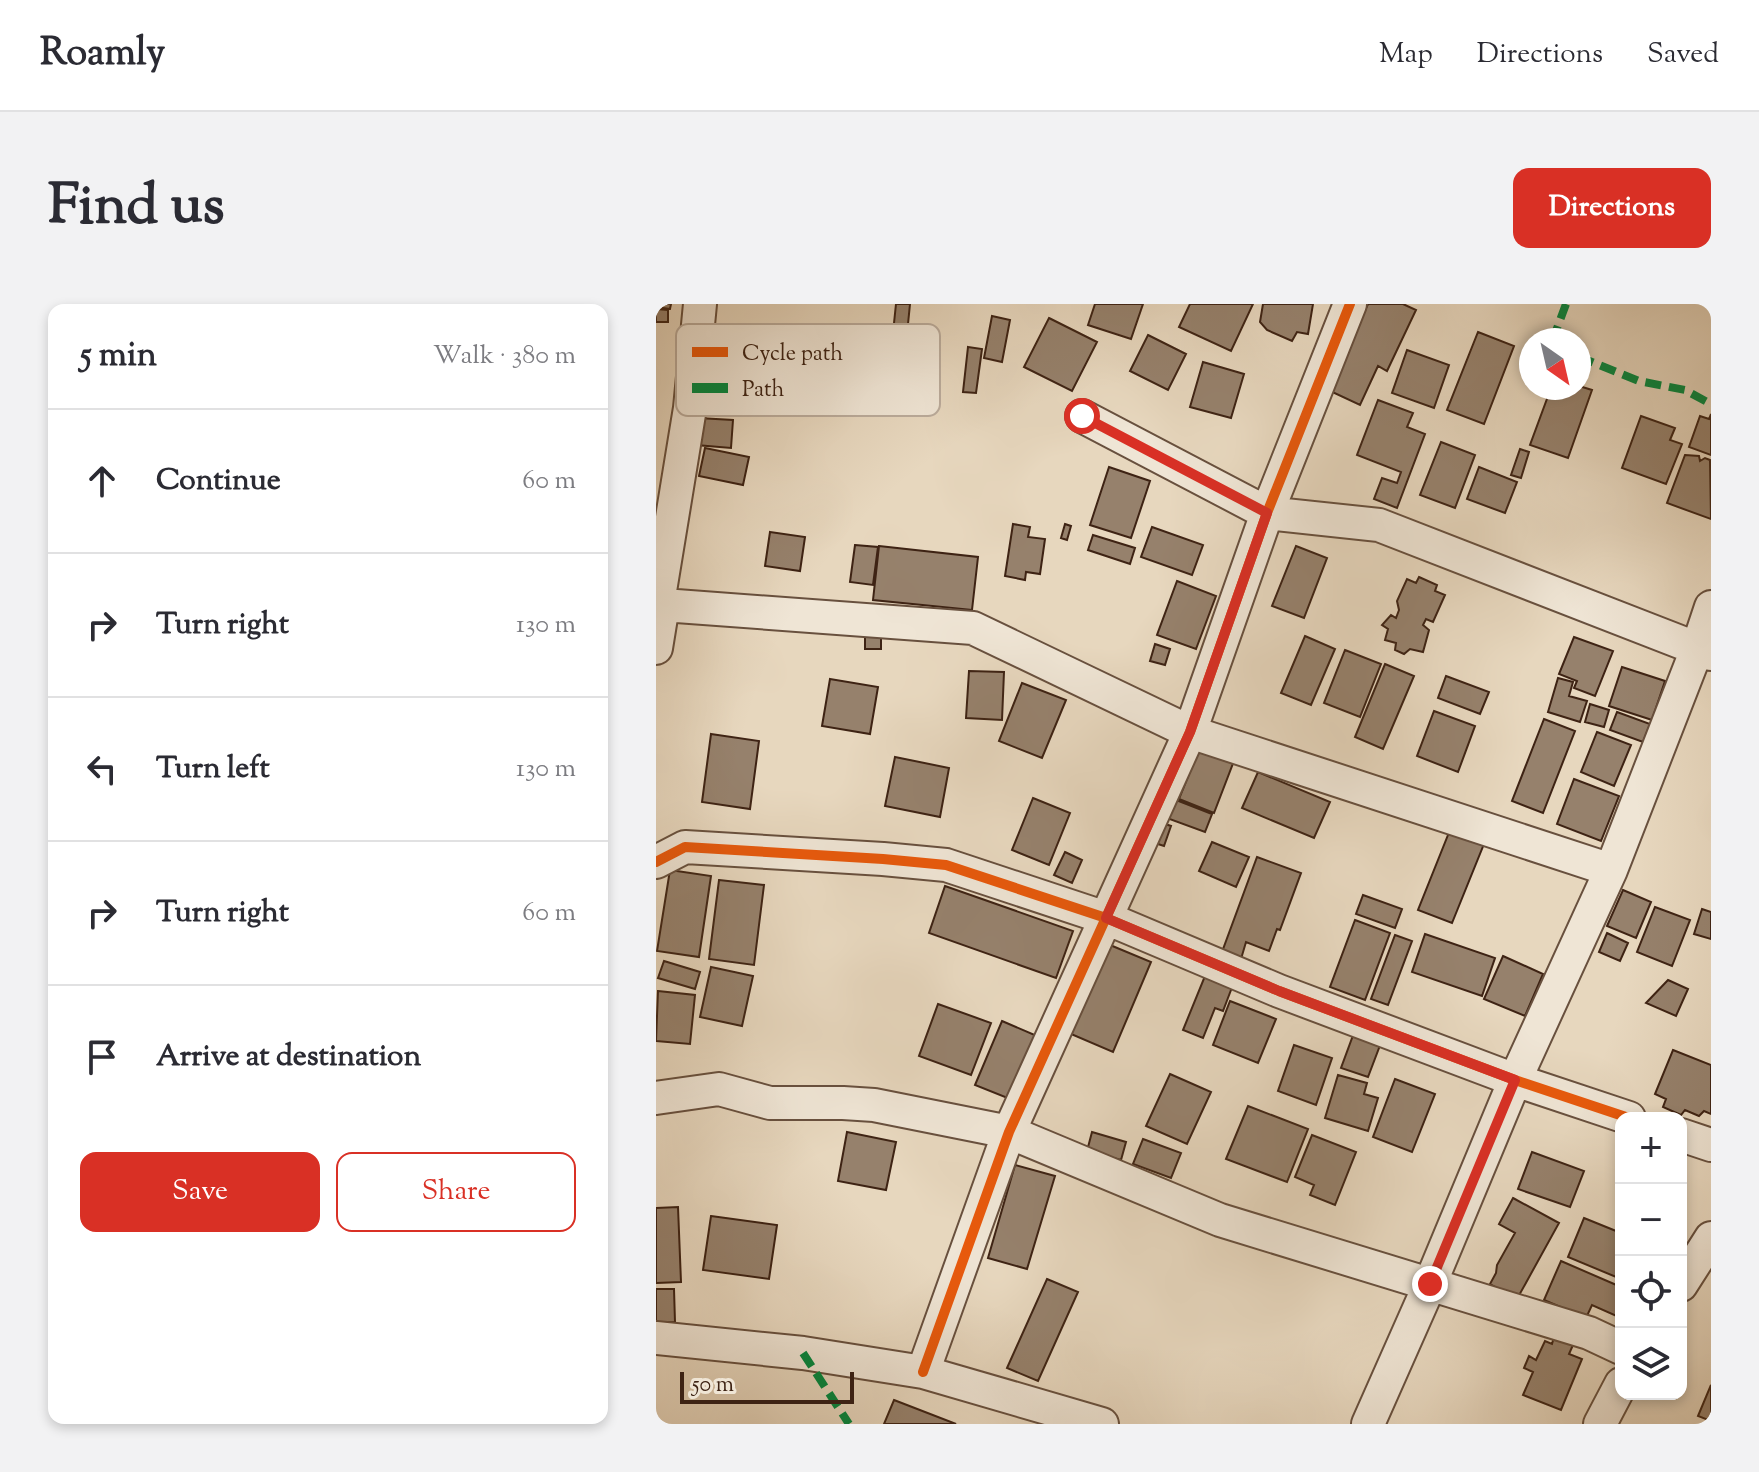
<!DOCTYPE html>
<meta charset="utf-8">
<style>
:root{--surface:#fff;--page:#f2f2f3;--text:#2b2b33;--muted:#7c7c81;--line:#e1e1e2;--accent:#d93025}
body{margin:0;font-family:"Sorts Mill Goudy",serif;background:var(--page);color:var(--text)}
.controls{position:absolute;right:24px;bottom:24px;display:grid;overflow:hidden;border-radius:16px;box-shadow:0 4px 12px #0003}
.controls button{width:72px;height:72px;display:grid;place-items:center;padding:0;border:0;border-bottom:2px solid var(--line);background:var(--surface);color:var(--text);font:40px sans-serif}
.compass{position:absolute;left:863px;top:24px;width:72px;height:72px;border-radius:50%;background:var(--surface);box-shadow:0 4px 12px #0003;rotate:146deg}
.scale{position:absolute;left:24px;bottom:20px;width:174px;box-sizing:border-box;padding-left:8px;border:4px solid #3e2314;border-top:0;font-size:22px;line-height:28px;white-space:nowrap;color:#3e2314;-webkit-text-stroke:6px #efe5d5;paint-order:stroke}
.stop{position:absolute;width:24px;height:24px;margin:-18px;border:6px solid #d93025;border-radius:50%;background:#fff}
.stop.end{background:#d93025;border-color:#fff;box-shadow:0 2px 8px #0008}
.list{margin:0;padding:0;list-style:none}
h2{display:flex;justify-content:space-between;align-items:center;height:104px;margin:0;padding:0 32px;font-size:34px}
h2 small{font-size:26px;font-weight:400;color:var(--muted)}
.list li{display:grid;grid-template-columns:52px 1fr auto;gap:24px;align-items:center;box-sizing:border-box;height:144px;padding:0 32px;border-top:2px solid var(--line)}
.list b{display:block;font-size:30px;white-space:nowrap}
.list em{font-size:26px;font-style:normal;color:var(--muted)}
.actions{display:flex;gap:16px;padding:24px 32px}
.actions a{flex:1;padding:18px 0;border:2px solid var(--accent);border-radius:16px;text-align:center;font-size:28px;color:var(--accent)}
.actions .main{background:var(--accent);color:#fff}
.icon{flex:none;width:44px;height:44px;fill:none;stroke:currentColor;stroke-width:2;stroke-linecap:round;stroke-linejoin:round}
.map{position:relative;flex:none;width:1055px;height:1120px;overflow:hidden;border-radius:16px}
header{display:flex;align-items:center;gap:48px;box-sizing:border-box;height:112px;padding:0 40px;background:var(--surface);border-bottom:2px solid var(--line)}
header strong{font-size:38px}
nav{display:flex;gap:44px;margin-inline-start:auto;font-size:28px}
.intro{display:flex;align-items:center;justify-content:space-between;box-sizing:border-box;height:192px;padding:0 48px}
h1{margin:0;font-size:56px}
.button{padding:20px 36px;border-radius:16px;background:var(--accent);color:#fff;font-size:28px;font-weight:700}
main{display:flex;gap:48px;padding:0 48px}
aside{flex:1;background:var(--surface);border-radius:16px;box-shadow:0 4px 12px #0003}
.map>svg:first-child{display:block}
</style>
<header>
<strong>Roamly</strong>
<nav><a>Map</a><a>Directions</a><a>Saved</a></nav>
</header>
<div class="intro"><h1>Find us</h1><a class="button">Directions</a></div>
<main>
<aside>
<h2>5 min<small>Walk · 380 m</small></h2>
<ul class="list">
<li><svg class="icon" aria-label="ahead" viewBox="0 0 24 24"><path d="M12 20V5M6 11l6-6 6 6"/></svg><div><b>Continue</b></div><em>60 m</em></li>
<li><svg class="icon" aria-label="right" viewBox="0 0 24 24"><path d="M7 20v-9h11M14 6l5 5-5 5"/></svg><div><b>Turn right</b></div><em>130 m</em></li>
<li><svg class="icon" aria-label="left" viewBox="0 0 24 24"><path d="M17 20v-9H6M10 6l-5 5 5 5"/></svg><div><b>Turn left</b></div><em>130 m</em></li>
<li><svg class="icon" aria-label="right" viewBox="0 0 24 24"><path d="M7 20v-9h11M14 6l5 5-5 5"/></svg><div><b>Turn right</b></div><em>60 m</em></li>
<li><svg class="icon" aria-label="arrive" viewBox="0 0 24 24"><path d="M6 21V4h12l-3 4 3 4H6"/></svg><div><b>Arrive at destination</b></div></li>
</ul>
<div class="actions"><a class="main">Save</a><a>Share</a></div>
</aside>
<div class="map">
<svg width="1055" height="1120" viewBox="0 0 1055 1120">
<rect width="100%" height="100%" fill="#e7d7be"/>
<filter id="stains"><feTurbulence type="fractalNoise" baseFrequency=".0025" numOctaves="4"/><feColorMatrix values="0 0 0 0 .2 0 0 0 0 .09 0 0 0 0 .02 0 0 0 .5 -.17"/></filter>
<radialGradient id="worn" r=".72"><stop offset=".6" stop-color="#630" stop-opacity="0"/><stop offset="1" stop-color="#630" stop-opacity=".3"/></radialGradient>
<path fill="#96816c" stroke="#3e2314" stroke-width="2" d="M 0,0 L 15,0 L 14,5 L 0,3 Z
M 240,0 L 254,0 L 249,50 L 235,48 Z
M 439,0 L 487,0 L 475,35 L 432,21 Z
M 534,0 L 597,0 L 575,47 L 523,23 Z
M 607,0 L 657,0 L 652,30 L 641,28 L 636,37 L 611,26 L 604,18 Z
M 712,0 L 747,0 L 760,6 L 731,67 L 722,62 L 704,101 L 672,86 Z
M 0,5 L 12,6 L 12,18 L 0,18 Z
M 336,12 L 354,16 L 346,58 L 328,54 Z
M 393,14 L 441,38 L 416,87 L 368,63 Z
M 822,28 L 858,42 L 828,120 L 791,106 Z
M 492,31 L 530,50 L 512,86 L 474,67 Z
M 312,43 L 326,45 L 320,89 L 307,88 Z
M 751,46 L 793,61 L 778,104 L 736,89 Z
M 547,58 L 588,70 L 575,114 L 534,103 Z
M 923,82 L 936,86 L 912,154 L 874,141 L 895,84 L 923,84 Z
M 722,96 L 757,109 L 751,123 L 769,130 L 741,204 L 718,195 L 726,174 L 741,179 L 745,168 L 701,151 Z
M 1055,110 L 1055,151 L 1033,143 L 1044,112 L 1053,115 Z
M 985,112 L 1019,124 L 1014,136 L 1026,140 L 1010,180 L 966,164 Z
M 42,114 L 77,116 L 75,144 L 40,141 Z
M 785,138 L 819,151 L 799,204 L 764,191 Z
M 49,144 L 93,153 L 87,181 L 43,172 Z
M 864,145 L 873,148 L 865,174 L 855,171 Z
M 1029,151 L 1043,152 L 1044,157 L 1049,154 L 1054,156 L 1055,215 L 1011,199 Z
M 453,163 L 494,177 L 475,234 L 434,221 Z
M 823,163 L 861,178 L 849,209 L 811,195 Z
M 357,220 L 374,223 L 372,233 L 389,235 L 384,270 L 370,268 L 369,276 L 349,272 Z
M 409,220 L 415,222 L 411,236 L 405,234 Z
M 496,223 L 547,241 L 536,271 L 485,253 Z
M 114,228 L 149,233 L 144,267 L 109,262 Z
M 437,231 L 479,244 L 474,260 L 432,246 Z
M 199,241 L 222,243 L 217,281 L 194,278 Z
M 223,242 L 322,253 L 316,306 L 217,296 Z
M 640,242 L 671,254 L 648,314 L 616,302 Z
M 763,273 L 781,281 L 779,287 L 789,291 L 777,318 L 770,315 L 767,321 L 773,326 L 767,348 L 754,345 L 748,350 L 739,346 L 740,339 L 729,336 L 732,325 L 726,321 L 735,311 L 740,314 L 743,306 L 741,297 L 751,275 L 760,279 Z
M 521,277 L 560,292 L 540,345 L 501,331 Z
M 209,323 L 225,323 L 225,345 L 209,345 Z
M 649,332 L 679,345 L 655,401 L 625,389 Z
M 918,333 L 957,347 L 939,392 L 918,384 L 921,377 L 903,370 Z
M 499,340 L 514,345 L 509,361 L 494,357 Z
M 689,346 L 725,360 L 704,413 L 668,399 Z
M 729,360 L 758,372 L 727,445 L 699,433 Z
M 966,363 L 1009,377 L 996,416 L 953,402 Z
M 313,367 L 348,368 L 346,416 L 310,414 Z
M 790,372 L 833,388 L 824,410 L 782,394 Z
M 902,374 L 917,378 L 913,392 L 931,397 L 924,418 L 892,408 Z
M 174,375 L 222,383 L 214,430 L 166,422 Z
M 366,379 L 410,396 L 386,454 L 343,437 Z
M 934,400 L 953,406 L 948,423 L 929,418 Z
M 778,407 L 819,422 L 802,468 L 761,452 Z
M 961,408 L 994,420 L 987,438 L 954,426 Z
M 888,415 L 919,427 L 887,509 L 856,497 Z
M 941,428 L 975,441 L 958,482 L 925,468 Z
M 55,430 L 103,437 L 94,505 L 46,498 Z
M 547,435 L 581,449 L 558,509 L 523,495 Z
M 239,453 L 293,464 L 284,513 L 229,502 Z
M 602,468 L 674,498 L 658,534 L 586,504 Z
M 918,475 L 963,492 L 945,537 L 901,520 Z
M 377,494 L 414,509 L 393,561 L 356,546 Z
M 515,494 L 556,510 L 549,528 L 508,513 Z
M 798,516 L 832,530 L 796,619 L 762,606 Z
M 503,518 L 515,522 L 508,542 L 496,538 Z
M 556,538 L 593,553 L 580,583 L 543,567 Z
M 409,548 L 426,556 L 416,579 L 398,571 Z
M 601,553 L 645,569 L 624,626 L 621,625 L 613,647 L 590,638 L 585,655 L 566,648 Z
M 14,566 L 55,572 L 43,653 L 1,647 Z
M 63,576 L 108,581 L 98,661 L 53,655 Z
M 289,582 L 417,627 L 400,674 L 273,629 Z
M 967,586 L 995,598 L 980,634 L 951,622 Z
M 707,591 L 746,605 L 739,624 L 700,610 Z
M 999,603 L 1034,616 L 1016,662 L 981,648 Z
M 1046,605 L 1055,608 L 1055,635 L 1038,630 Z
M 699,616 L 734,629 L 709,696 L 674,683 Z
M 951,629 L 972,639 L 964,657 L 943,648 Z
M 769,630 L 839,654 L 826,692 L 756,668 Z
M 739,631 L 756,637 L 732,701 L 715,695 Z
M 454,641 L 495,658 L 457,748 L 415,730 Z
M 847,652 L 887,670 L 869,712 L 828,695 Z
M 8,657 L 44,668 L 39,685 L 2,674 Z
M 55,663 L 97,672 L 86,722 L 44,713 Z
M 551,667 L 578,678 L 567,707 L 559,704 L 547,734 L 527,726 Z
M 1012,676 L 1032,685 L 1020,712 L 990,699 Z
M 2,687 L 39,691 L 34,740 L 0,737 Z
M 574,697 L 620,715 L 602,759 L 557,741 Z
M 282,700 L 335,719 L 315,771 L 263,752 Z
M 346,717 L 381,732 L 354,795 L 319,781 Z
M 699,726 L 726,736 L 712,773 L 685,764 Z
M 638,741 L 676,754 L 660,801 L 622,787 Z
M 1017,746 L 1055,761 L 1055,810 L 1048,807 L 1043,812 L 1029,806 L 1025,811 L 1007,803 L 1010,795 L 999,790 Z
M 514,770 L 555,788 L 531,840 L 490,822 Z
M 682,771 L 711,779 L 708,790 L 722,794 L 712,827 L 669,814 Z
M 739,775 L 779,790 L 756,848 L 717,833 Z
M 592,802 L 652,825 L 631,878 L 570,855 Z
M 191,828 L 240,838 L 230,886 L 182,877 Z
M 436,828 L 470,838 L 465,856 L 431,847 Z
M 656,831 L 700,848 L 679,901 L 654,891 L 658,881 L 639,873 Z
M 487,835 L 525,849 L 515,874 L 477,860 Z
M 876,848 L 928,867 L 914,903 L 862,885 Z
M 359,861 L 399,872 L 371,965 L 332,954 Z
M 857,894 L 903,919 L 861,995 L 834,980 L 840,969 L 841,961 L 859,929 L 843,920 Z
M 22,903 L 25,978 L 0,979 L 0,904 Z
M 55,912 L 121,921 L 113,975 L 47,966 Z
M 928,914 L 965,929 L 965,975 L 912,953 Z
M 905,957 L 965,983 L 965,1014 L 936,1001 L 930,1014 L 888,996 Z
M 391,975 L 422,988 L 382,1077 L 351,1064 Z
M 0,985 L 18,985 L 19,1018 L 0,1019 Z
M 898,1033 L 917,1041 L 913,1050 L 926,1055 L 905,1106 L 867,1091 L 877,1068 L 868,1064 L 873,1052 L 880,1056 L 889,1037 L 896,1040 Z
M 1055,1081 L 1055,1117 L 1042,1112 Z
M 238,1096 L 300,1120 L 228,1120 Z"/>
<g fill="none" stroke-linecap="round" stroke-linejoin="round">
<defs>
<path id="minor" d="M 426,112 L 611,209 L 723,221 L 1055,350
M 7,301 L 317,324 L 534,428 L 955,566
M 0,344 L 7,301 L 4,287 L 34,104 L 44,0
M 0,558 L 29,543 L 227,555 L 290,561 L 450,614 L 623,687 L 859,776 L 973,814
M 0,794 L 63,785 L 114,799 L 187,799 L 218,801 L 353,828 L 564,916 L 933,1029 L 965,1044
M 1025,831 L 1055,841
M 1025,981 L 1055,934
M 0,1034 L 147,1049 L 267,1068 L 446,1120
M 267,1068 L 353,828 L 534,428 L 611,209 L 694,0
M 712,1120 L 774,980 L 859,776 L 955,566 L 1041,345 L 1055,303
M 944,1120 L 965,1080"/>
</defs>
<use href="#minor" stroke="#68503e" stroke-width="36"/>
<use href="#minor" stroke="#efe5d5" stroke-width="32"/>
<path stroke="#00873e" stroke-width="8" stroke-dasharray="16 8" stroke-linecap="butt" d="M 906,36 L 900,27 L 910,0
M 923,51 L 931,56 L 983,77 L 1029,86 L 1055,100
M 147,1049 L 193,1120"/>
<defs>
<path id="cycleway" d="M 0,558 L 29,543 L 227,555 L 290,561 L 450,614 L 623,687 L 859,776 L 973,814
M 267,1068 L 353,828 L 534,428 L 611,209 L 694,0"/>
</defs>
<use href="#cycleway" stroke="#efe5d5" stroke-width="15"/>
<use href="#cycleway" stroke="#e8590c" stroke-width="10"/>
</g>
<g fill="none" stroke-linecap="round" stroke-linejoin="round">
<path stroke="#d93025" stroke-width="10" d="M 426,112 L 611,209 L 534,428 L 450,614 L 623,687 L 859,776 L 774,980"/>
</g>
<rect x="20" y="20" width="264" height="92" rx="12" fill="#efe5d5" stroke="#baab9b" stroke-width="2"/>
<rect x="36" y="43" width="36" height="10" fill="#e8590c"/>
<rect x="36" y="79" width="36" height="10" fill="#00873e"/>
<g font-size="22" fill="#3e2314">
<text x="86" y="56">Cycle path</text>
<text x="86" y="92">Path</text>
</g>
<rect width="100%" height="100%" filter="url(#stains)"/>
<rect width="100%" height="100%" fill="url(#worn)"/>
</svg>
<div class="controls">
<button>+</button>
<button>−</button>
<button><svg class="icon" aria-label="locate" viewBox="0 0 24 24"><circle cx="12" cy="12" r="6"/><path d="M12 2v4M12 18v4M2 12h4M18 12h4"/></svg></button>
<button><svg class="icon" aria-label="layers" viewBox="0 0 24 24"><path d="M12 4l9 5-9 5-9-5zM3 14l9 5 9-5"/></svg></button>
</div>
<svg class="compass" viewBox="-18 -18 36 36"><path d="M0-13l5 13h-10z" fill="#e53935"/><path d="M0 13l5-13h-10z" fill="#7c7c81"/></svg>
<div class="scale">50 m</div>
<div class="stop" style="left:426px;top:112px"></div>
<div class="stop end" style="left:774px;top:980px"></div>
</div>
</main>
